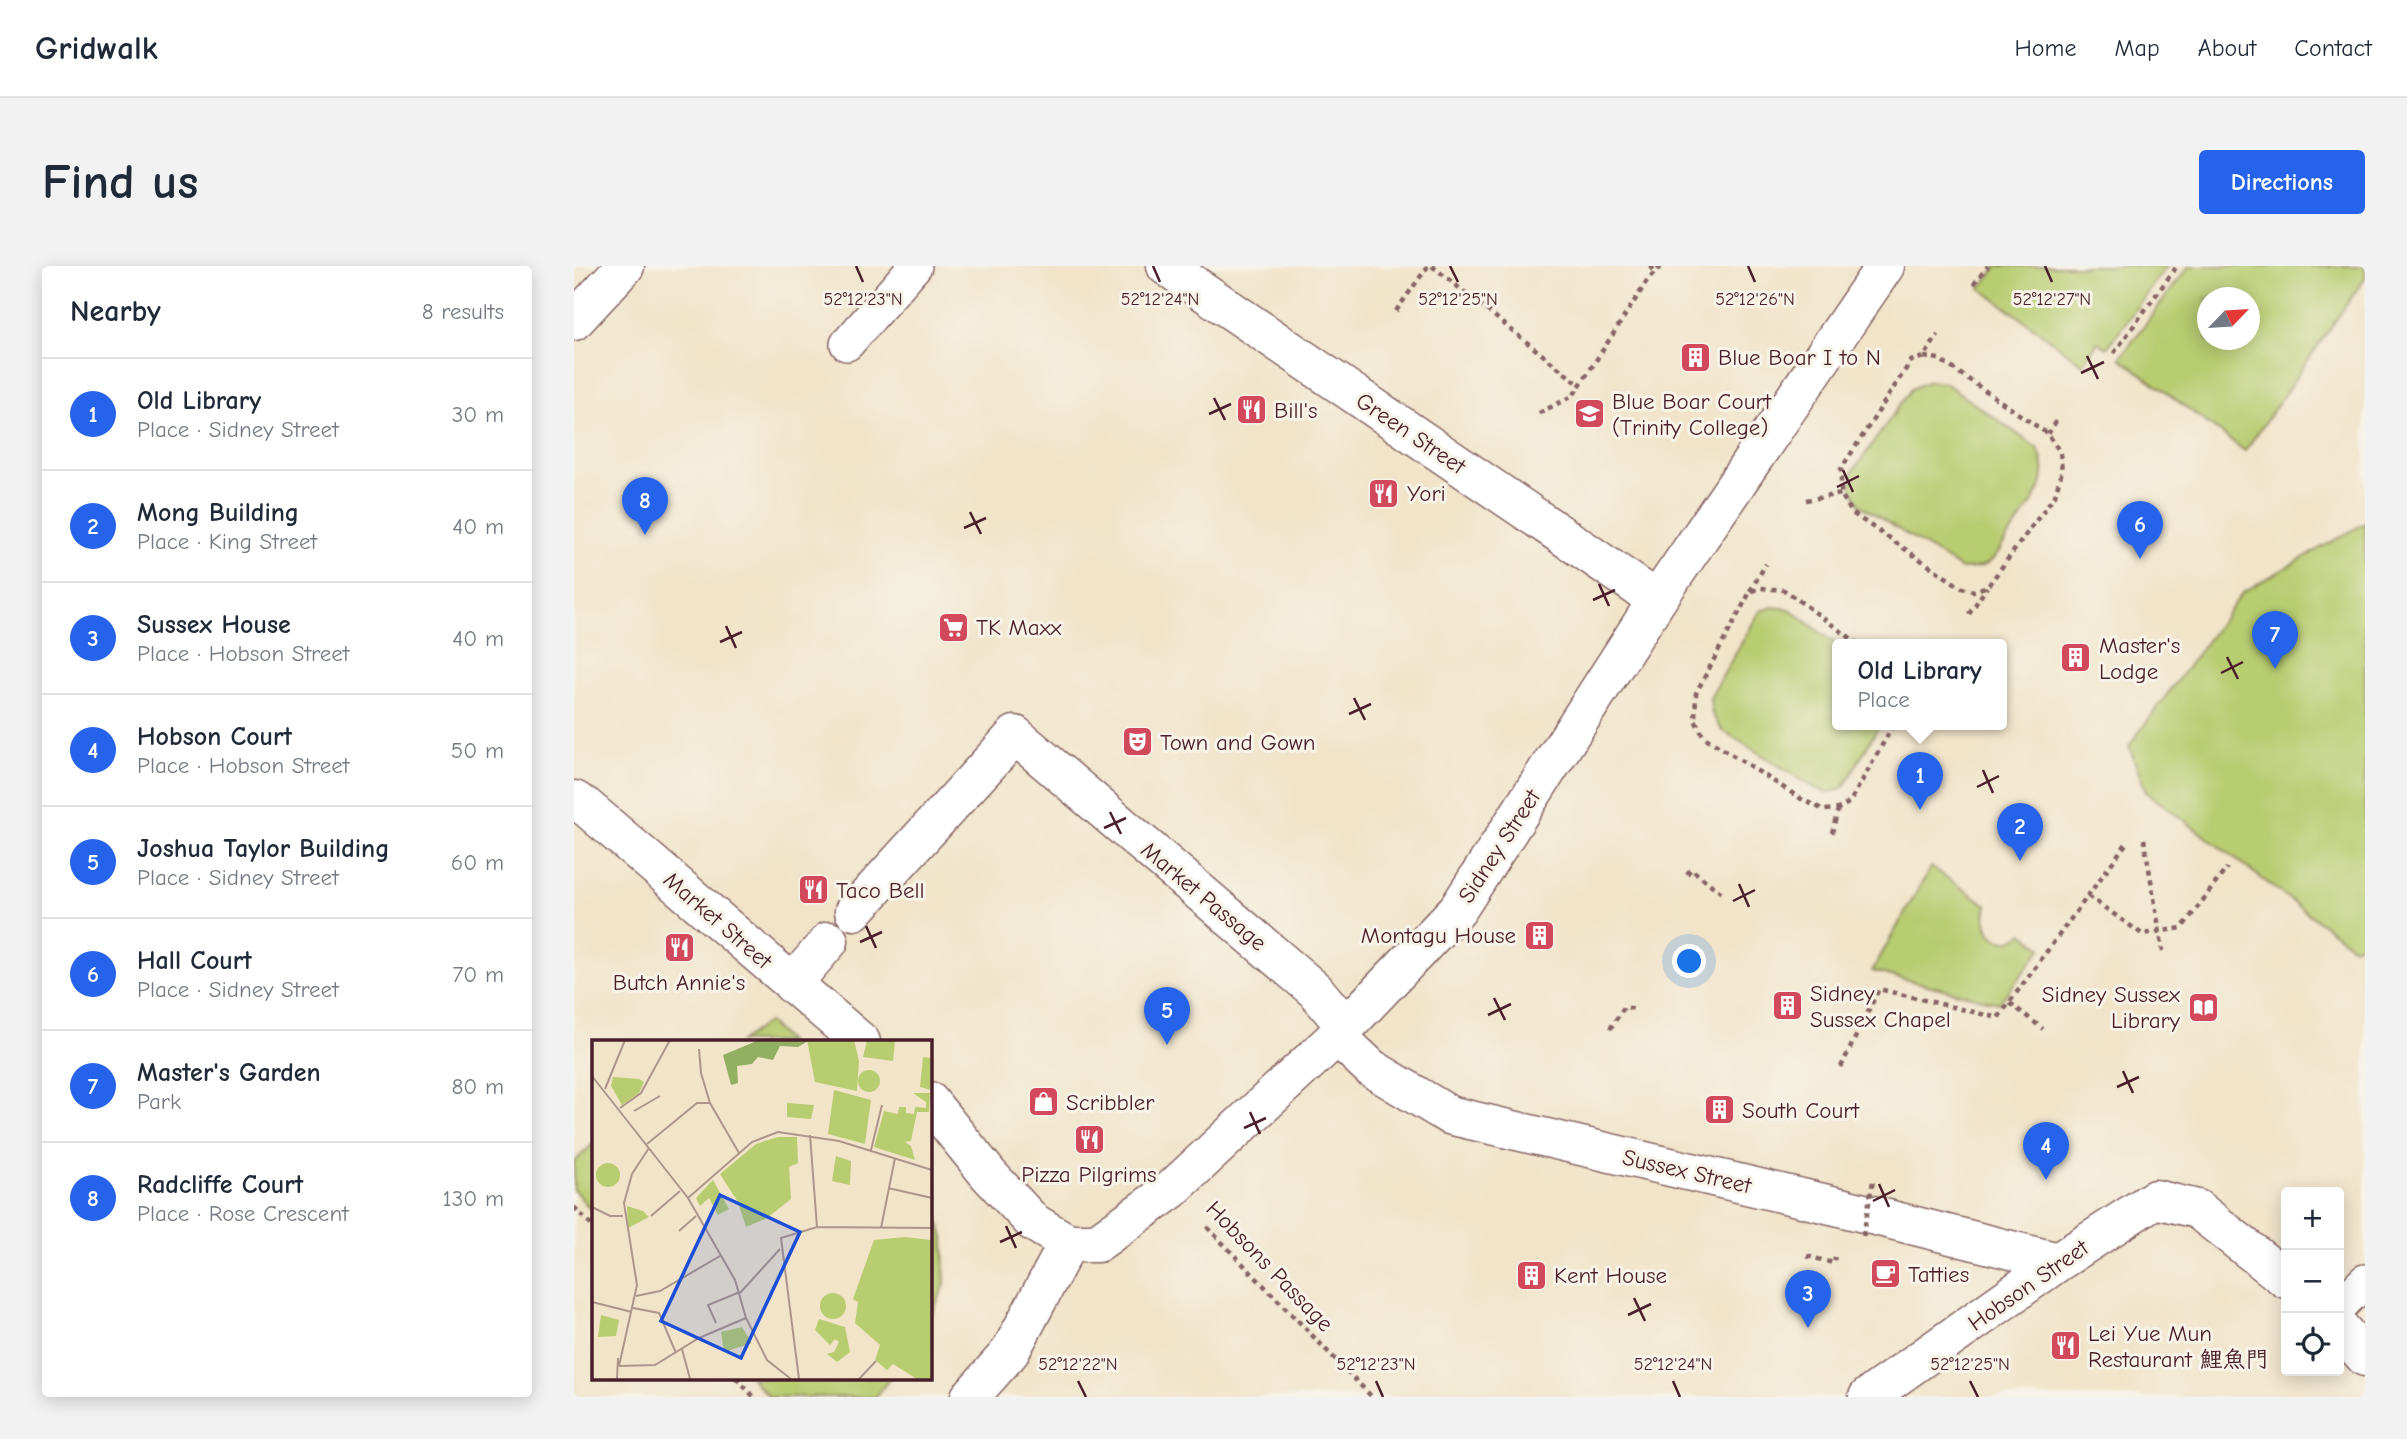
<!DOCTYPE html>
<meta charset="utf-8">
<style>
:root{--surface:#fff;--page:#f2f2f3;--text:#1f2937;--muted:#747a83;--line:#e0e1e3;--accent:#2563eb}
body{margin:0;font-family:"Comic Neue","LXGW WenKai TC",sans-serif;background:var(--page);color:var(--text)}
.controls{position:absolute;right:21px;bottom:21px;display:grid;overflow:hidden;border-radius:7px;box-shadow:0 4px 18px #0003}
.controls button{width:63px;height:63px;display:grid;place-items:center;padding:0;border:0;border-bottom:2px solid var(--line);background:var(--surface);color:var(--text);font:35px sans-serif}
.compass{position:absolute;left:1623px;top:21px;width:63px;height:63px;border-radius:50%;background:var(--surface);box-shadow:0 4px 18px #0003;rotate:65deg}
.you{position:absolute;left:1116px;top:696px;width:24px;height:24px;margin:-18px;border:5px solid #fff;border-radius:50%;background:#1a73e8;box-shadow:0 0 0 10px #1a73e833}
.badge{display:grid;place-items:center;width:46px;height:46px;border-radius:50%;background:var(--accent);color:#fff;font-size:23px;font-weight:700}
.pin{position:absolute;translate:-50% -58px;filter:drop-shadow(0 2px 4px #0008)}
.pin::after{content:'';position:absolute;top:37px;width:24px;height:21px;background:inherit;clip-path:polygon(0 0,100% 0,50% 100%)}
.popup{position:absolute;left:1258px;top:373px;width:175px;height:91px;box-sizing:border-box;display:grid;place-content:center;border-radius:7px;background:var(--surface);filter:drop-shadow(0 2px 5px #0005);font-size:23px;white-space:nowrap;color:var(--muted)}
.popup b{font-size:26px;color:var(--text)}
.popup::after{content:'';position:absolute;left:50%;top:100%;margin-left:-14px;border:14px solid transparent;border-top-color:var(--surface)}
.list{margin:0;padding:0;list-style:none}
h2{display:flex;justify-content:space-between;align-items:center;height:91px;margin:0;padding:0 28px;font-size:30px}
h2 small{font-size:23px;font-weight:400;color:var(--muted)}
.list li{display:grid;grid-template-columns:46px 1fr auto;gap:21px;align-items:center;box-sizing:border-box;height:112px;padding:0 28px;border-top:2px solid var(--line)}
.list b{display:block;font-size:26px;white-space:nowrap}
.list p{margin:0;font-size:23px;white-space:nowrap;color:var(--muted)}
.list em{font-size:23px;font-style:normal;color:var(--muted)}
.icon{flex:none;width:38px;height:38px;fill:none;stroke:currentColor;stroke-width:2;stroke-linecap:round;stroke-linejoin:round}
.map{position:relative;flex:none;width:1791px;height:1131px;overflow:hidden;border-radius:7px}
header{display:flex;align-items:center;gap:42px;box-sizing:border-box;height:98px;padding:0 35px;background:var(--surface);border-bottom:2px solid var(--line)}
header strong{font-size:33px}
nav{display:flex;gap:38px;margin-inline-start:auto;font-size:24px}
.intro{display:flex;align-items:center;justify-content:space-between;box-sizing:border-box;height:168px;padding:0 42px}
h1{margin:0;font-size:49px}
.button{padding:18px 32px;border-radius:7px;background:var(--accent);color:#fff;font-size:24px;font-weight:700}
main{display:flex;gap:42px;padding:0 42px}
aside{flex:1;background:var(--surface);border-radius:7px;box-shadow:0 4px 18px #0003}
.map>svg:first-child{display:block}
</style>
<header>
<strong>Gridwalk</strong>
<nav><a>Home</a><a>Map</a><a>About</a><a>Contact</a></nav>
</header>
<div class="intro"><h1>Find us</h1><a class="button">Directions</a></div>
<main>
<aside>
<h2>Nearby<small>8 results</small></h2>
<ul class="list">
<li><span class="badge">1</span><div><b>Old Library</b><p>Place · Sidney Street</p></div><em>30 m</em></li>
<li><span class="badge">2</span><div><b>Mong Building</b><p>Place · King Street</p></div><em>40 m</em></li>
<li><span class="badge">3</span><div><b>Sussex House</b><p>Place · Hobson Street</p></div><em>40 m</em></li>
<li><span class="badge">4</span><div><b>Hobson Court</b><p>Place · Hobson Street</p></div><em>50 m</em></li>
<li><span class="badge">5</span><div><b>Joshua Taylor Building</b><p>Place · Sidney Street</p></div><em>60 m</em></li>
<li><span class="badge">6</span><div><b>Hall Court</b><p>Place · Sidney Street</p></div><em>70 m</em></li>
<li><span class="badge">7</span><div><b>Master's Garden</b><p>Park</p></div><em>80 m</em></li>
<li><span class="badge">8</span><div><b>Radcliffe Court</b><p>Place · Rose Crescent</p></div><em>130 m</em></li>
</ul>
</aside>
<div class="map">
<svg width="1791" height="1131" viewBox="0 0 1791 1131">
<rect width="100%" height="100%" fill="#f7f3e8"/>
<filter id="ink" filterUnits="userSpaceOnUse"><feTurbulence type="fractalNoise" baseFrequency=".0143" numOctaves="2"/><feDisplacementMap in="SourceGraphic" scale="14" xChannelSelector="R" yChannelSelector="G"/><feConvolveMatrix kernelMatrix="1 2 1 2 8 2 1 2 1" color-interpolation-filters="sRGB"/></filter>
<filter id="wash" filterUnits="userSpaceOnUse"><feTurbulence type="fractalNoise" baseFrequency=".00686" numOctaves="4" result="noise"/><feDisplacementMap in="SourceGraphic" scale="28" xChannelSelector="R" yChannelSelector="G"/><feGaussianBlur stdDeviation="1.57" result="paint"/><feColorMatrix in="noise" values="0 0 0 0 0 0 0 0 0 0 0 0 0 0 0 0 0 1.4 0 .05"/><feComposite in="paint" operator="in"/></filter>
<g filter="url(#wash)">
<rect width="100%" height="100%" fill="#f1e4c9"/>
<path fill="#b8cc70" stroke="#81764e" stroke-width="2" fill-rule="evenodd" d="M 1424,0 L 1593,0 L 1533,82 L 1524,76 L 1509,98 L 1406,22 Z
M 1615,0 L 1791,0 L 1791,12 L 1671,185 L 1546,92 ZM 1633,32 L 1675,32 L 1675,74 L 1633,74 Z
M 1355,115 L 1371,117 L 1463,182 C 1482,215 1454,242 1436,268 C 1430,276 1424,288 1417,295 C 1409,302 1397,303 1387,303 L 1286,239 L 1278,223 L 1278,207 L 1337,123 Z
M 1791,257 L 1791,676 L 1779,681 L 1572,526 L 1555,480 L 1669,326 Z
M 1199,341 L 1216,343 L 1264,380 L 1264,458 L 1306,458 L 1270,521 C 1258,528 1251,527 1239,521 L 1148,464 L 1138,448 L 1136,432 L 1186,345 Z
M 1357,601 L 1413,639 C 1406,664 1425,687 1449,667 L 1468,682 L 1425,737 L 1298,705 Z
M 194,756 L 214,776 L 166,776 Z
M 19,878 L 19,946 L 0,924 L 0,896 Z
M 355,929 L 370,971 L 371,1019 L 355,1054 Z
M 177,1112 L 316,1112 L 301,1131 L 195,1131 Z"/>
</g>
<g filter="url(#ink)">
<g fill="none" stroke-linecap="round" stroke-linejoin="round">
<defs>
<path id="lane" d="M 273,78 L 341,0
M 1765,1041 L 1791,1015"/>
<path id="street" d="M 592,0 L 1083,334
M 0,55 L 51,0
M 0,534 L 12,541 L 287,776
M 280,645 L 441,469 L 741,724 L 771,760
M 218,718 L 255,675
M 763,770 L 797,802 L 875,849 L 1266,941 L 1484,996
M 355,835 L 415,909 L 459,956 L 494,977
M 494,977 L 523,977 L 597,924 L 763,770 L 884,643 L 1083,334 L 1311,0
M 1765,1061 L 1791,1091
M 396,1131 L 436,1086 L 494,977
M 1294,1131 L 1484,996 L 1581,933 L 1623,943 L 1712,1013"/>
</defs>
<use href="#lane" stroke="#846462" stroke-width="36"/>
<use href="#street" stroke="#846462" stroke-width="41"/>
<path stroke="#846462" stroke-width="4.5" stroke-dasharray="5 5" stroke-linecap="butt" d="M 858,0 L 1006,119
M 1077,0 L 1081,7
M 1400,18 L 1414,0
M 822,45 L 854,0
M 1540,87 L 1603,0
M 1350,91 L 1365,93 L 1474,168 L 1486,186 L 1488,205 L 1481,229 L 1414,320 L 1399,325 L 1388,322 L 1278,247 L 1267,228 L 1267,203 L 1337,95 L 1350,91 L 1364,69
M 965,147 L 999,130 L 1074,14 L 1087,0
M 1474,168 L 1482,155
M 1232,234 L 1267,228
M 1176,325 L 1192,298
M 1395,348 L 1413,321
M 1285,378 L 1210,324 L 1187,322 L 1176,326 L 1122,427 L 1121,454 L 1130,471 L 1229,534 L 1250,544 L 1264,543 L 1276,536 L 1320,458
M 1258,567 L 1264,543
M 1570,573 L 1589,685
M 1113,608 L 1117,603 L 1149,628
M 1514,630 L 1568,668 L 1608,662 L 1653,602
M 1436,737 L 1469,763
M 1036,763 L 1050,741 L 1062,743
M 1267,801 L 1305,723 L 1424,752 L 1554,575
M 0,941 L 19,961
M 633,961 L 798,1131
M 1233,990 L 1259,997 L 1261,991
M 162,1112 L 180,1131"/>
<use href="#lane" stroke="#fff" stroke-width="33"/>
<use href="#street" stroke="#fff" stroke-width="38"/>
<path stroke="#846462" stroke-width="4.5" stroke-dasharray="5 5" stroke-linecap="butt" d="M 1289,970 L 1299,915"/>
</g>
</g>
<path fill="none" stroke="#4a1f2b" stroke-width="2.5" d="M 282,0 L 289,16M 579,0 L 586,16M 876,0 L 884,16M 1174,0 L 1181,16M 1471,0 L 1478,16M 1513,90 L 1524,113M 1507,107 L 1530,96M 640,132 L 651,154M 635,148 L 657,138M 1269,204 L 1279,226M 1263,221 L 1285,210M 396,246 L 407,268M 390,262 L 412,252M 1025,318 L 1035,340M 1019,334 L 1041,324M 152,360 L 162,382M 146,376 L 168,366M 1653,391 L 1664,413M 1647,407 L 1669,396M 780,432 L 791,454M 775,448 L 797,438M 1409,504 L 1419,527M 1403,521 L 1425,510M 536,546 L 547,568M 530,562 L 552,552M 1165,618 L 1175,641M 1159,635 L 1181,624M 292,660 L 302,682M 286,676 L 308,666M 920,732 L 931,754M 914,749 L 937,738M 1549,805 L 1559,827M 1543,821 L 1565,811M 676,846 L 686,868M 670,862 L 692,852M 1305,918 L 1315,941M 1299,935 L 1321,924M 432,960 L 442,982M 426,976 L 448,966M 1060,1032 L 1071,1055M 1054,1049 L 1077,1038M 504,1115 L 512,1131M 802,1115 L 809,1131M 1099,1115 L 1106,1131M 1396,1115 L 1404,1131"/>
<defs>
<symbol id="building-square" viewBox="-11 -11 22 22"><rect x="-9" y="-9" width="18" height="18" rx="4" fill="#d1495b" stroke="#f7f3e8"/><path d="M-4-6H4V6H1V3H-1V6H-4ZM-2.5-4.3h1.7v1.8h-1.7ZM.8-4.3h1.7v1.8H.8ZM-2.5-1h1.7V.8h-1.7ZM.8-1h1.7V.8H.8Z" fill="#fff"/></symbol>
<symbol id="restaurant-square" viewBox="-11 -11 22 22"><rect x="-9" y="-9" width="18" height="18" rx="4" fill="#d1495b" stroke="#f7f3e8"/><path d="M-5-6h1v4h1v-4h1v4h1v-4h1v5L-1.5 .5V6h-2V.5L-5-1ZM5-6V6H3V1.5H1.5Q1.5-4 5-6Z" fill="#fff"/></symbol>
<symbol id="university-square" viewBox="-11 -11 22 22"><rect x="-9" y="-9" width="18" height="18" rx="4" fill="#d1495b" stroke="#f7f3e8"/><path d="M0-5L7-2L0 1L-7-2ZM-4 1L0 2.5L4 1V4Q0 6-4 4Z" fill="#fff"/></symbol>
<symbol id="supermarket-square" viewBox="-11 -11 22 22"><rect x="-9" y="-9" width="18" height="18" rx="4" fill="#d1495b" stroke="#f7f3e8"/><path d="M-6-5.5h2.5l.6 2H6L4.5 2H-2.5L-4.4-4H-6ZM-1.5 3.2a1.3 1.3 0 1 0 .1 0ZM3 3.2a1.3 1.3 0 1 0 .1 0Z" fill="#fff"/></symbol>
<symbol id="theatre-square" viewBox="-11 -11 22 22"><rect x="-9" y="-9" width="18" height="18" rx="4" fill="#d1495b" stroke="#f7f3e8"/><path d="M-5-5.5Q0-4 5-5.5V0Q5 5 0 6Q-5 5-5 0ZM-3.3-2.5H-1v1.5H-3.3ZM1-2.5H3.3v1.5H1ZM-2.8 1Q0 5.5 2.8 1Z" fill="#fff"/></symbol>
<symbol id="library-square" viewBox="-11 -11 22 22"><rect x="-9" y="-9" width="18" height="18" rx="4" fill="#d1495b" stroke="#f7f3e8"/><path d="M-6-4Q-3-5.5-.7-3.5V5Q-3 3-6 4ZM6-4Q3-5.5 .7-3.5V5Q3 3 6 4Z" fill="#fff"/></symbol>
<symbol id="shop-square" viewBox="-11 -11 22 22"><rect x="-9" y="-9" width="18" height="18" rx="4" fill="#d1495b" stroke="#f7f3e8"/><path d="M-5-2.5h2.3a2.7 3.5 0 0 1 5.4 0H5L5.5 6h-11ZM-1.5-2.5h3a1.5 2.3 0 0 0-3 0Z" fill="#fff"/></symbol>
<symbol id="cafe-square" viewBox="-11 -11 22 22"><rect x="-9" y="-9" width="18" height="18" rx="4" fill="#d1495b" stroke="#f7f3e8"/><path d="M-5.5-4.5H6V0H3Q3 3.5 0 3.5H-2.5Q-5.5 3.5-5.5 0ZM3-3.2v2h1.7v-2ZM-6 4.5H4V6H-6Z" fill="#fff"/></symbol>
</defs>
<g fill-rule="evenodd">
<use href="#building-square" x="1104" y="74" width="35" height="35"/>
<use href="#restaurant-square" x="660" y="126" width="35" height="35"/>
<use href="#university-square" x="998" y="130" width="35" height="35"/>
<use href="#restaurant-square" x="792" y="210" width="35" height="35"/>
<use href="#supermarket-square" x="362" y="344" width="35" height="35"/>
<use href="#building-square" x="1484" y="374" width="35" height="35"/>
<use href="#theatre-square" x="546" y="458" width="35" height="35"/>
<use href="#restaurant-square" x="222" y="606" width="35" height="35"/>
<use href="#building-square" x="948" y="652" width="35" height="35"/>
<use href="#restaurant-square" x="88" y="664" width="35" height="35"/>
<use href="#building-square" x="1196" y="722" width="35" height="35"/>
<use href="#library-square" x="1612" y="724" width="35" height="35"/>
<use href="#shop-square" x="452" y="818" width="35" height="35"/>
<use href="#building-square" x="1128" y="826" width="35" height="35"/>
<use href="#restaurant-square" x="498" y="856" width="35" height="35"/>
<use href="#cafe-square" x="1294" y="990" width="35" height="35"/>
<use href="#building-square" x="940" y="992" width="35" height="35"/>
<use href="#restaurant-square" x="1474" y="1062" width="35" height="35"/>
</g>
<g text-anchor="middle" stroke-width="6" stroke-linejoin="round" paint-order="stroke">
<g font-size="23" fill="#4a1f2b" stroke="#f7f3e8" text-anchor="start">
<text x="1144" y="99">Blue Boar I to N</text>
<text x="1038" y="143">Blue Boar Court<tspan x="1038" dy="26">(Trinity College)</tspan></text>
<text x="700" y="152">Bill's</text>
<text x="833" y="235">Yori</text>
<text x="402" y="369">TK Maxx</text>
<text x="1525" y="387">Master's<tspan x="1525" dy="26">Lodge</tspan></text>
<text x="586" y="484">Town and Gown</text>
<text x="262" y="632">Taco Bell</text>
<text x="942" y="677" text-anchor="end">Montagu House</text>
<text x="105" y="724" text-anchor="middle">Butch Annie's</text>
<text x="1236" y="735">Sidney<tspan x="1236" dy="26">Sussex Chapel</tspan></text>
<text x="1606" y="736" text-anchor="end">Sidney Sussex<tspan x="1606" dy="26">Library</tspan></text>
<text x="492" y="844">Scribbler</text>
<text x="1168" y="852">South Court</text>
<text x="515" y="916" text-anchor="middle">Pizza Pilgrims</text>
<text x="1334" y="1016">Tatties</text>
<text x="980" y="1017">Kent House</text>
<text x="1514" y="1075">Lei Yue Mun<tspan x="1514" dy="26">Restaurant 鯉魚門</tspan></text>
</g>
<g font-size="23" fill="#4a1f2b" stroke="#f7f3e8">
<text transform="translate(837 167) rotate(34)" y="8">Green Street</text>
<text transform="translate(925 580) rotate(-57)" y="8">Sidney Street</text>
<text transform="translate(630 630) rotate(40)" y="8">Market Passage</text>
<text transform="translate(144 654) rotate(41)" y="8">Market Street</text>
<text transform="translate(1113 905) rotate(13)" y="8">Sussex Street</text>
<text transform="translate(696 1000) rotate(46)" y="8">Hobsons Passage</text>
<text transform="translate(1454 1019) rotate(-35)" y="8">Hobson Street</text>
</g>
</g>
<g transform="translate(18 774)">
<rect width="340" height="340" fill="#f1e4c9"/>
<path d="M 215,0 L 262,0 L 267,21 L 265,51 L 223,42 ZM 275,0 L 303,1 L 301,21 L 271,17 ZM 331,17 L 339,18 L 339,50 L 328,47 ZM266 41a11 11 0 1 1 22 0a11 11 0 1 1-22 0ZM 21,37 L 47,39 L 52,42 L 47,53 L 30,65 L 19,46 ZM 242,50 L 279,60 L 273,104 L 236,94 ZM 321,53 L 338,53 L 337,72 L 325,72 L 319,101 L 313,102 L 319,106 L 323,120 L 282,107 L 292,71 L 306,74 L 307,67 L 314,67 L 314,73 L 322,74 L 323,67 L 334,68 L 334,62 ZM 195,63 L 222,65 L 219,79 L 195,77 ZM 186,97 L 205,97 L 206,123 L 197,127 L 199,159 L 175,178 L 154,187 L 146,162 L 128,134 L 164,104 ZM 244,116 L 259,121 L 258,145 L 240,141 ZM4 135a12 12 0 1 1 24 0a12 12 0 1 1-24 0ZM 121,140 L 137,169 L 126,175 L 117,158 L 108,166 L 104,158 ZM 35,166 L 51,171 L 57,177 L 36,188 ZM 313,197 L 339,200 L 339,339 L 325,339 L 301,324 L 295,330 L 283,320 L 288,305 L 263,283 L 266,262 L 261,259 L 282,200 ZM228 266a13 13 0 1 1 26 0a13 13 0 1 1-26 0ZM 9,275 L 27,280 L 24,296 L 6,297 ZM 227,279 L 253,287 L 258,312 L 245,322 L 235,314 L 242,312 L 247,302 L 243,299 L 238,305 L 223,290 ZM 150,287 L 160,303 L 132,312 L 129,292 Z" fill="#b8cc70"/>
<path d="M 167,0 L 218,0 L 206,7 L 188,6 L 181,20 L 166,17 L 160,24 L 145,26 L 146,43 L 139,45 L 131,15 Z" fill="#92b062"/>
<path fill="none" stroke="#ae958a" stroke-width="2" d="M 107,9 L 109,33 L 118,63 L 147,113M 0,36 L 96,158 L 143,240 L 154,278 L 175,320 L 199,339M 13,49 L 33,0M 28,68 L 49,53 L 78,0M 42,71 L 68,56M 218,95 L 225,187M 55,104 L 105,63 L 118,63M 279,110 L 290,65M 296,148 L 340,158M 96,158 L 160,102 L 186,92 L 247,101 L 340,130M 0,167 L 18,176 L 31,176M 59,176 L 88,151M 289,188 L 303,118M 87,191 L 104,176M 148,253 L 188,209M 44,256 L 68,251 L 128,216M 0,262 L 40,272M 41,268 L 67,273 L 84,313M 124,283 L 116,265 L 148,252M 90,309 L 98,339M 27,326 L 45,245 L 32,163 L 40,134 L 57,108M 27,326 L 63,325 L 107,298 L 154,278M 25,339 L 26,318M 207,339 L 189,198 L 225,187 L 340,188M 267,339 L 284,321"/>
<path fill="#1d4ed8" fill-opacity="0.15" stroke="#1d4ed8" stroke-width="3.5" d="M 128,155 L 208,192 L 149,318 L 69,281 Z"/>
<rect width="340" height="340" fill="none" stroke="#4a1f2b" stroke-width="3.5"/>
</g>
<g font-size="18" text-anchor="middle" fill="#4a1f2b" stroke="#f7f3e8" stroke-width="6" stroke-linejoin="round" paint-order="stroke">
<text x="289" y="39">52°12'23"N</text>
<text x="586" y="39">52°12'24"N</text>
<text x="884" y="39">52°12'25"N</text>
<text x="1181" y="39">52°12'26"N</text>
<text x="1478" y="39">52°12'27"N</text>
<text x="504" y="1104">52°12'22"N</text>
<text x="802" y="1104">52°12'23"N</text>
<text x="1099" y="1104">52°12'24"N</text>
<text x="1396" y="1104">52°12'25"N</text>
</g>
</svg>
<div class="controls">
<button>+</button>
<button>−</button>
<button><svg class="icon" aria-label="locate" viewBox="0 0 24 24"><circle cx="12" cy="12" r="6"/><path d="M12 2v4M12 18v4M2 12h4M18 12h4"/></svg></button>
</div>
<svg class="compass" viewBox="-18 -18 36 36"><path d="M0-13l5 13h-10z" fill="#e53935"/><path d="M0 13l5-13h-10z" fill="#747a83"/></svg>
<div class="you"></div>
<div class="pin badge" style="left:1346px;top:544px">1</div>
<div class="popup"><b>Old Library</b>Place</div>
<div class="pin badge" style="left:1446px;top:595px">2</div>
<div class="pin badge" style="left:1234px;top:1062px">3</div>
<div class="pin badge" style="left:1472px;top:914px">4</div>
<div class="pin badge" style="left:593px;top:779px">5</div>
<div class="pin badge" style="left:1566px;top:293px">6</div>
<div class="pin badge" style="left:1701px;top:403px">7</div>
<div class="pin badge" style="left:71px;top:269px">8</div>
</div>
</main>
